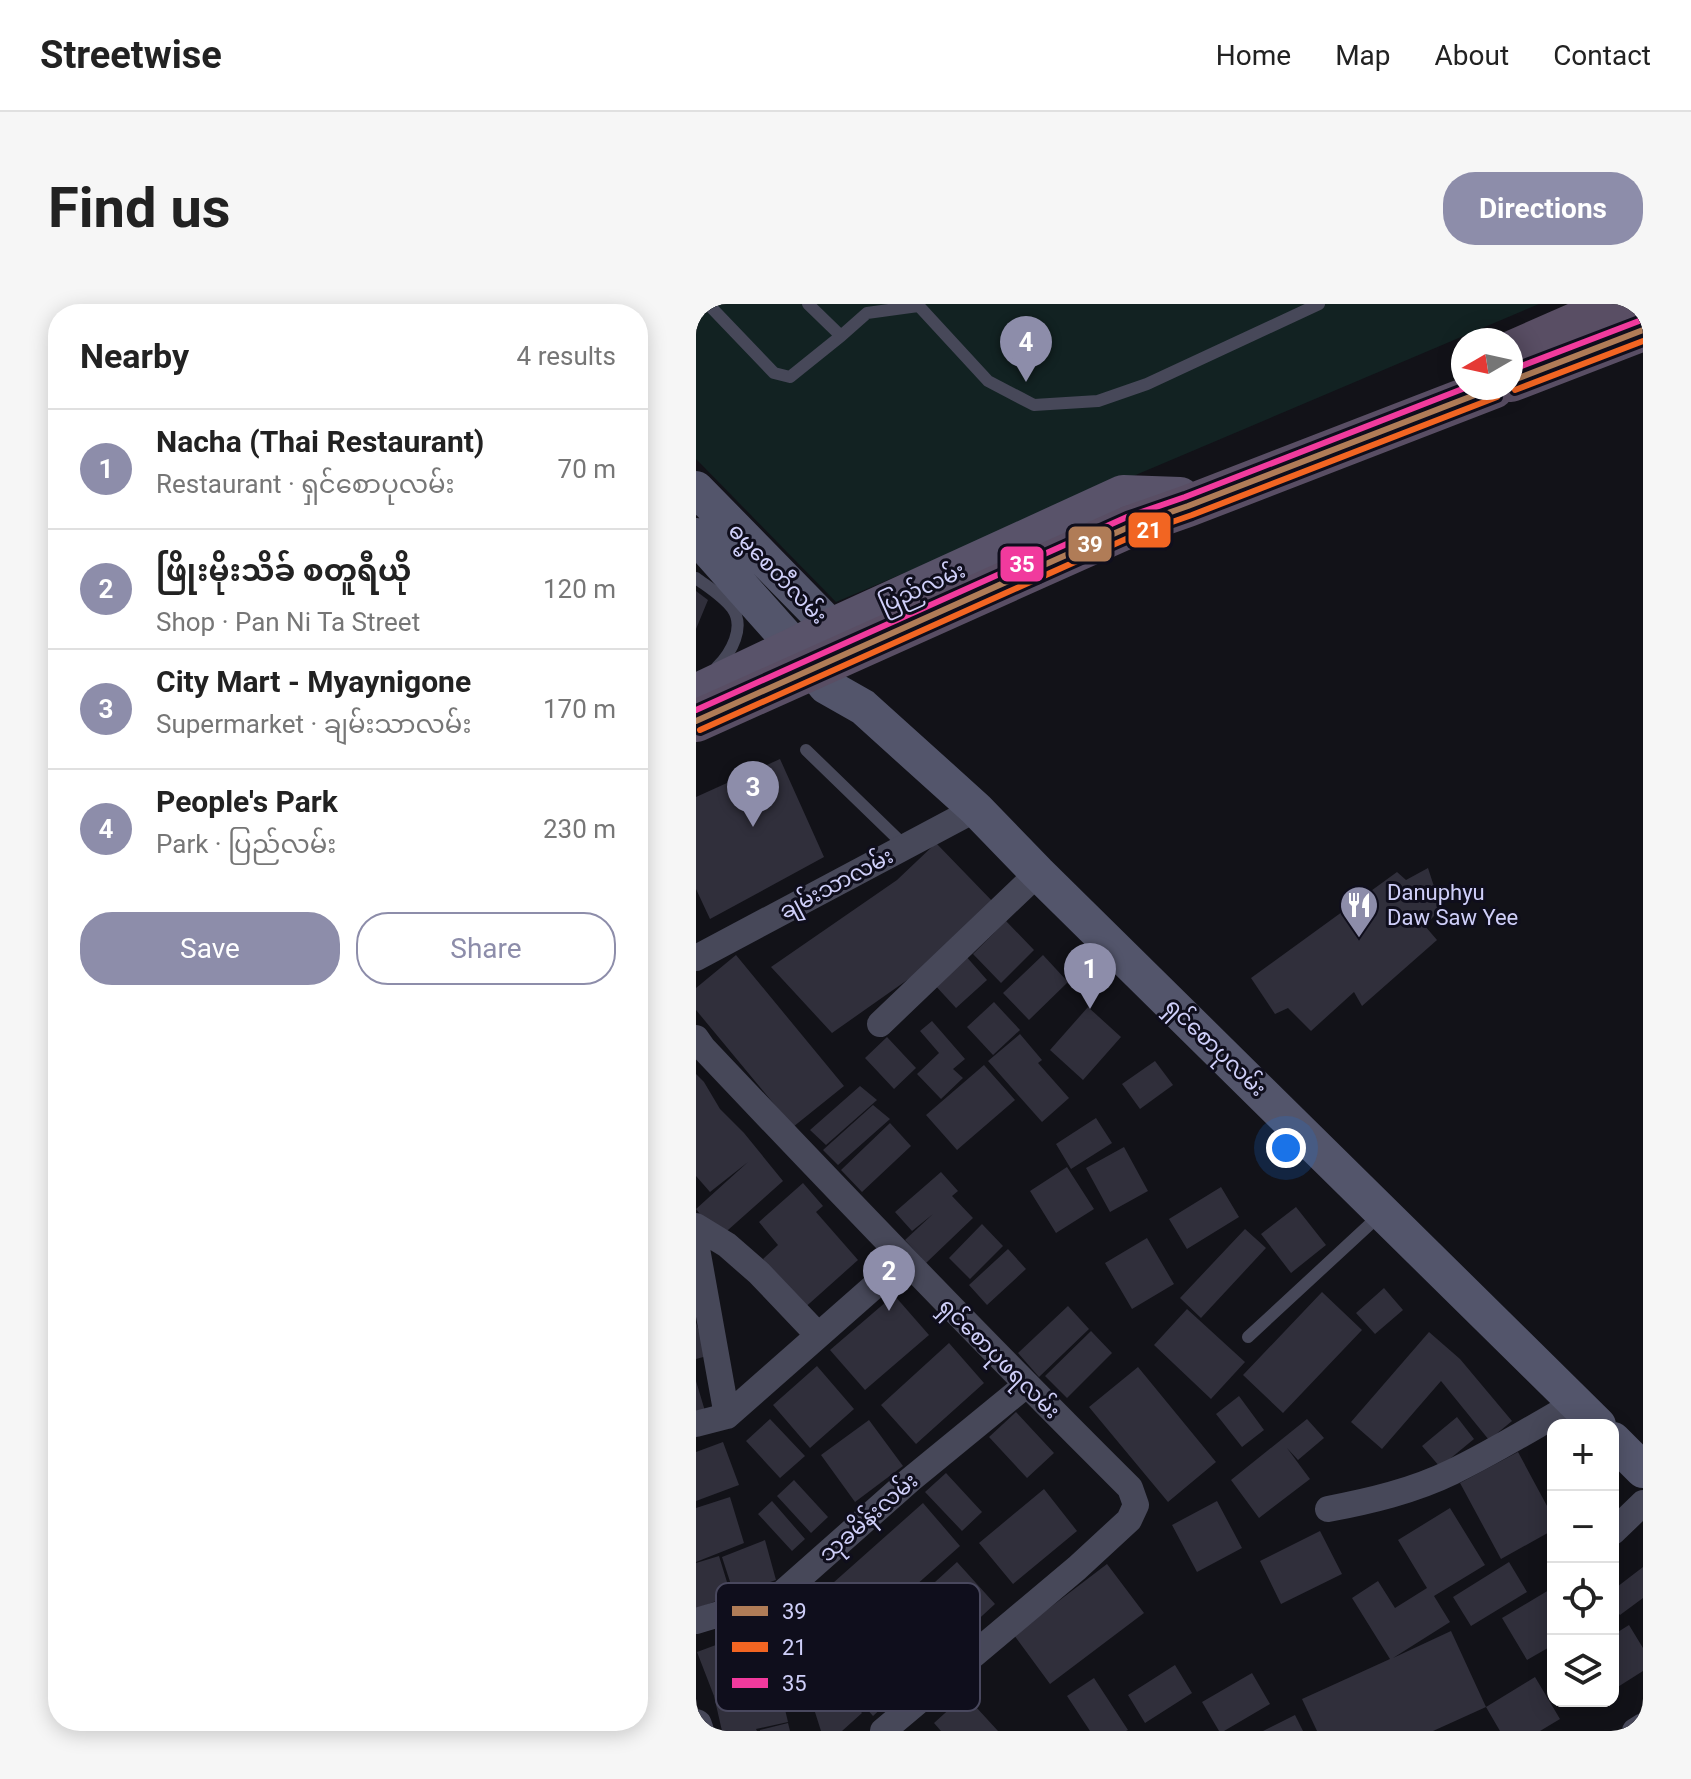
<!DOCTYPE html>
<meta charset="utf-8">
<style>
:root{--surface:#fff;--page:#f6f6f6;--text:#222;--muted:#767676;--line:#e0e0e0;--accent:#8d8daa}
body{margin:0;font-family:Roboto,"Noto Sans Myanmar",sans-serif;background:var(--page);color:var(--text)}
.controls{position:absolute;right:24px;bottom:24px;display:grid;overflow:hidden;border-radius:16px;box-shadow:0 4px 20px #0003}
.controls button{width:72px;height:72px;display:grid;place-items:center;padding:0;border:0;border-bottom:2px solid var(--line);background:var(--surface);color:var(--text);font:40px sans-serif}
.compass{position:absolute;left:755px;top:24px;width:72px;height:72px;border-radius:50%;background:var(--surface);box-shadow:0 4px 20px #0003;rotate:261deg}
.you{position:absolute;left:590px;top:844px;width:28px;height:28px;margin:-20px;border:6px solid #fff;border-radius:50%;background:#1a73e8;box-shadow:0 0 0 12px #1a73e833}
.badge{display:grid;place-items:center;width:52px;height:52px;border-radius:50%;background:var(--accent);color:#fff;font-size:26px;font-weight:700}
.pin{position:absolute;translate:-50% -66px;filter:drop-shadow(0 2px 4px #0008)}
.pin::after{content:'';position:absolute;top:42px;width:28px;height:24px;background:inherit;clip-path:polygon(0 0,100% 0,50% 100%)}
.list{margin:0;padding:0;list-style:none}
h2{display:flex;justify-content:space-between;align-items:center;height:104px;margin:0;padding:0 32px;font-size:34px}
h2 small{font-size:26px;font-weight:400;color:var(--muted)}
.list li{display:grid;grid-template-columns:52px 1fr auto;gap:24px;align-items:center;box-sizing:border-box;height:120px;padding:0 32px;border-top:2px solid var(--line)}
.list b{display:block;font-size:30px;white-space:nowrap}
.list p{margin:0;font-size:26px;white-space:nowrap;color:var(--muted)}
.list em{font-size:26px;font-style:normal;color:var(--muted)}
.actions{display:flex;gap:16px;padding:24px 32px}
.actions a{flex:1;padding:18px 0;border:2px solid var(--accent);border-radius:32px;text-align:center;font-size:28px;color:var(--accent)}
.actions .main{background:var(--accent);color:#fff}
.icon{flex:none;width:44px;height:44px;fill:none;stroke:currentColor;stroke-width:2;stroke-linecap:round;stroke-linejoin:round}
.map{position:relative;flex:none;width:947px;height:1427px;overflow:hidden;border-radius:32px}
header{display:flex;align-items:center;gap:48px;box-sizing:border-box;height:112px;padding:0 40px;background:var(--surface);border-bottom:2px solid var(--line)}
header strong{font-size:38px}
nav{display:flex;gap:44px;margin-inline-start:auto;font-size:28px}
.intro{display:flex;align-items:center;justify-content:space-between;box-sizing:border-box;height:192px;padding:0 48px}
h1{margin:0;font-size:56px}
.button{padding:20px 36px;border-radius:32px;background:var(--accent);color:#fff;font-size:28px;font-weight:700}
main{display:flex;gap:48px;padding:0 48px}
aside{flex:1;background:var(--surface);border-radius:32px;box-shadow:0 4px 20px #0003}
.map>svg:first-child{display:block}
</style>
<header>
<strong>Streetwise</strong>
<nav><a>Home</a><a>Map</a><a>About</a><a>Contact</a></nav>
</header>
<div class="intro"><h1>Find us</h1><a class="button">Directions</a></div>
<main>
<aside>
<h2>Nearby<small>4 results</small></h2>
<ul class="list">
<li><span class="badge">1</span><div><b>Nacha (Thai Restaurant)</b><p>Restaurant · ရှင်စောပုလမ်း</p></div><em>70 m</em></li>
<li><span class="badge">2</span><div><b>ဖြိုးမိုးသိခ် စတူရီယို</b><p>Shop · Pan Ni Ta Street</p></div><em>120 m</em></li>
<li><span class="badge">3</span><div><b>City Mart - Myaynigone</b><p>Supermarket · ချမ်းသာလမ်း</p></div><em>170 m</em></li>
<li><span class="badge">4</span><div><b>People's Park</b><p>Park · ပြည်လမ်း</p></div><em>230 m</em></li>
</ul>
<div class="actions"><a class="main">Save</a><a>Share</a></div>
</aside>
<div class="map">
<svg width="947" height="1427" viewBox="0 0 947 1427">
<rect width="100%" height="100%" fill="#121218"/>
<path fill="#122222" d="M 0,0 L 843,0 L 140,298 L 0,155 Z"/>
<path fill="#302f3b" d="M 0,287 L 12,296 L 0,325 Z
M 84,455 L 128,553 L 14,615 L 0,585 L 0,493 Z
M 240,539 L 299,600 L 224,667 L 136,729 L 75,663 L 201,576 Z
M 732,564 L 745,604 L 729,622 L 741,636 L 666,702 L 658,688 L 615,727 L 592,704 L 579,710 L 555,674 L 701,568 L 710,576 Z
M 310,617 L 338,646 L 305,679 L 277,650 Z
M 268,650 L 291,676 L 260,704 L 237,679 Z
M 40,651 L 148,782 L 97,823 L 0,706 L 0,684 Z
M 347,651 L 372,678 L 333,716 L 307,689 Z
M 298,698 L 324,726 L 297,751 L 271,723 Z
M 392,703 L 425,733 L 387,776 L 354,746 Z
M 236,717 L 269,755 L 257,765 L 267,774 L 245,795 L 221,770 L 243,749 L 224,727 Z
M 324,730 L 346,756 L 342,759 L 373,794 L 346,818 L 292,757 Z
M 191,733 L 220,764 L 198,785 L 169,754 Z
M 459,757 L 477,781 L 444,805 L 426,780 Z
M 288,761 L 319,796 L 261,846 L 230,811 Z
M 0,770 L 8,778 L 24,805 L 48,829 L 87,877 L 23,934 L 0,905 L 52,858 L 14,888 L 0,872 Z
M 164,782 L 181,796 L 130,841 L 114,826 Z
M 177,801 L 194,815 L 142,861 L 127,846 Z
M 400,814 L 416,839 L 375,865 L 360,840 Z
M 194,819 L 215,842 L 166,888 L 145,866 Z
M 428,843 L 452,887 L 414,908 L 390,864 Z
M 371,863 L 398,905 L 360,929 L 334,887 Z
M 245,868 L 262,887 L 256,892 L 277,914 L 230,959 L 209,936 L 237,910 L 216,927 L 199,908 Z
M 107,879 L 127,902 L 120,908 L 162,956 L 105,1007 L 67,955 L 82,941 L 63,918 Z
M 525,883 L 543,913 L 491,945 L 473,915 Z
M 600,903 L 630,941 L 595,969 L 565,930 Z
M 286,920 L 307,942 L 274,975 L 253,954 Z
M 549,925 L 570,944 L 505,1014 L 484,994 Z
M 451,934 L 478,980 L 436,1005 L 409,959 Z
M 312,945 L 330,965 L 291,1001 L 273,981 Z
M 688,984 L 707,1006 L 679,1030 L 660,1009 Z
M 626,988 L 666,1026 L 587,1109 L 547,1071 Z
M 198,991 L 233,1031 L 169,1086 L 134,1046 Z
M 372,1002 L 393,1025 L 343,1073 L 322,1049 Z
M 491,1005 L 549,1058 L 515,1095 L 458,1041 Z
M 0,1018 L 11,1052 L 0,1055 Z
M 395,1027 L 416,1049 L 371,1094 L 349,1072 Z
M 733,1028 L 764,1055 L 816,1117 L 793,1136 L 745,1077 L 686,1145 L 655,1118 Z
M 253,1039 L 288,1079 L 220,1140 L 185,1101 Z
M 121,1062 L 158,1105 L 114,1144 L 77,1101 Z
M 442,1063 L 520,1158 L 472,1198 L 393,1103 Z
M 0,1077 L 9,1107 L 0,1109 Z
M 543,1092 L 568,1126 L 546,1143 L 520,1110 Z
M 320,1108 L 358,1149 L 331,1174 L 293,1133 Z
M 761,1113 L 778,1135 L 744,1163 L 726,1142 Z
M 74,1115 L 109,1152 L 84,1174 L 50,1137 Z
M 611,1115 L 628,1134 L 602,1156 L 591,1144 L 614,1175 L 563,1214 L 535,1176 Z
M 173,1116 L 207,1162 L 159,1198 L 125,1151 Z
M 27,1138 L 43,1181 L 0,1197 L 0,1148 Z
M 822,1148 L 857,1213 L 857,1226 L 805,1255 L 764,1179 Z
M 250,1169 L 286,1208 L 266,1227 L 229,1188 Z
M 98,1176 L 132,1213 L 115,1229 L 81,1192 Z
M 348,1185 L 381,1227 L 317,1280 L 283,1239 Z
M 34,1193 L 48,1239 L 0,1258 L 0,1204 Z
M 76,1197 L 109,1235 L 96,1247 L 62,1210 Z
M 521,1197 L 546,1244 L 501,1268 L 476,1221 Z
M 227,1199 L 264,1242 L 156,1338 L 119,1295 Z
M 754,1204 L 789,1261 L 738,1292 L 754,1318 L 697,1354 L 755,1327 L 790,1403 L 737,1427 L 621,1427 L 606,1395 L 694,1355 L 656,1294 L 682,1277 L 699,1304 L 731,1284 L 702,1236 Z
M 624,1227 L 646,1270 L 585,1300 L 564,1257 Z
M 69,1236 L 80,1276 L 38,1290 L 26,1253 Z
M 23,1252 L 35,1291 L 0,1305 L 0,1259 Z
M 261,1258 L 299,1300 L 177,1412 L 139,1369 Z
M 813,1258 L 831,1288 L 775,1322 L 757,1293 Z
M 411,1260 L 448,1309 L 354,1380 L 318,1331 Z
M 947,1263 L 947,1294 L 924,1311 L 917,1303 L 917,1286 Z
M 853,1286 L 857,1292 L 857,1341 L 831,1356 L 806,1314 Z
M 933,1321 L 947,1344 L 947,1367 L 917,1386 L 917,1331 Z
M 63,1325 L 80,1368 L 18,1392 L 1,1348 Z
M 479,1361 L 496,1389 L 449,1419 L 432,1391 Z
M 132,1369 L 166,1409 L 146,1427 L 125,1427 L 112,1386 Z
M 556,1369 L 574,1400 L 528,1427 L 523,1427 L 506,1398 Z
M 839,1373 L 864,1415 L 844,1427 L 804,1427 L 790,1403 Z
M 398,1374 L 432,1426 L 430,1427 L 394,1427 L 371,1392 Z
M 82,1376 L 92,1418 L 60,1425 L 61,1427 L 26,1427 L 18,1392 Z
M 269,1391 L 302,1427 L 245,1427 L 238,1419 Z
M 599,1411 L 607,1427 L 567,1427 Z
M 92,1419 L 94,1427 L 64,1427 L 64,1426 Z"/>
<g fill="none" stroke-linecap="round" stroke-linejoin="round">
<path stroke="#474859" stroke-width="12" d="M 12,0 L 78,69 L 94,73 L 145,32
M 112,0 L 145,32 L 171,9 L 222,2
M 221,0 L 292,77 L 338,101 L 402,97 L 451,80 L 623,0
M 0,274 C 12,283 27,292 36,304 C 50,323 35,349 21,363
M 110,446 L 209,542
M 552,1033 L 685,910"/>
<path stroke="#474859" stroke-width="26" d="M 0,654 L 280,505
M 184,720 L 342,569
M 0,734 L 7,744 C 147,892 289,1040 434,1184 L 440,1201 L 433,1216 L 381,1264 L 187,1427
M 0,922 L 31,941 L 63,969 L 122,1031
M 0,939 L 31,1112
M 0,1120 L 31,1112 L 208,956
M 632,1205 C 674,1197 717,1187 756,1168 C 798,1148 839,1122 880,1099
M 917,1228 L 947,1199
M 0,1317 L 83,1292 L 214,1176 L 330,1081
M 939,1427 L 947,1422"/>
<path stroke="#474859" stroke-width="32" d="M 0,1421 L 2,1427"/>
<path stroke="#53556b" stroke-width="36" d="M 0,185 L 136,324 L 149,349
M 0,232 L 99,343 L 130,382 L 167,403 L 280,505 L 342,569 L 902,1121
M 917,1136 L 947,1166"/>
<path stroke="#59536a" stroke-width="40" d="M 0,390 L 99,343 L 136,324 L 427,191 L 484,193"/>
<path stroke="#594e64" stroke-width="42" d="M 815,48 L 924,0
M 815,77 L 947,26
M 435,222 L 492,202 L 797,84"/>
<path stroke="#594e64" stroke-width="42" d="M 0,417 L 435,222"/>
<defs>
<path id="bus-1" d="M 815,77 L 947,26
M 0,417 L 435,222 L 492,202 L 797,84"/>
<path id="bus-2" d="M 819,86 L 947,37
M 4,426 L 439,231 L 496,211 L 801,93"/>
<path id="bus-3" d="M 815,66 L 943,17
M 0,406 L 431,213 L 489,193 L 769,84"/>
</defs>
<use href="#bus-1" stroke="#0f0e1c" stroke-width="12"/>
<use href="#bus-2" stroke="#0f0e1c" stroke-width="12"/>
<use href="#bus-3" stroke="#0f0e1c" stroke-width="12"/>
<use href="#bus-1" stroke="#b07c57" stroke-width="6"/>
<use href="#bus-2" stroke="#f26522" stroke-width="6"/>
<use href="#bus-3" stroke="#f13a9d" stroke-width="6"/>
</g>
<defs>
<symbol id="restaurant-pin" viewBox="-11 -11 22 30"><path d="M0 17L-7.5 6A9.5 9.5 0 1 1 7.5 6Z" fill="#8d8daa" stroke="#0f0e1c"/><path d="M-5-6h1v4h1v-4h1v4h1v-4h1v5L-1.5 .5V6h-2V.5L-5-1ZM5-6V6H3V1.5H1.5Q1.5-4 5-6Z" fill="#fff"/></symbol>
</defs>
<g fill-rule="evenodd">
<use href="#restaurant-pin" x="641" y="579" width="44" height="60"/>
</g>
<g text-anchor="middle" stroke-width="6" stroke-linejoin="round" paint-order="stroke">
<g font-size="22" fill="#cfcff9" stroke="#0f0e1c">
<text transform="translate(82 269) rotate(46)" y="8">ဓမ္မစေတီလမ်း</text>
<text transform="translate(226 283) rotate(-24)" y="8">ပြည်လမ်း</text>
<text transform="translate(140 579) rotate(-28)" y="8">ချမ်းသာလမ်း</text>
<text transform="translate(520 743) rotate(44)" y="8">ရှင်စောပုလမ်း</text>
<text transform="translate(304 1054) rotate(45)" y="8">ရှင်စောပုဖရလမ်း</text>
<text transform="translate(172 1213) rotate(-41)" y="8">သုခမိန်းလမ်း</text>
</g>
<g font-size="22" fill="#cfcff9" stroke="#0f0e1c" text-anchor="start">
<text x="691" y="596">Danuphyu<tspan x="691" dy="25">Daw Saw Yee</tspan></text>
</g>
</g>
<rect x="20" y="1279" width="264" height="128" rx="12" fill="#0f0e1c" stroke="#49485e" stroke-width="2"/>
<rect x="36" y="1302" width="36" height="10" fill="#b07c57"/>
<rect x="36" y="1338" width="36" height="10" fill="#f26522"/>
<rect x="36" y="1374" width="36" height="10" fill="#f13a9d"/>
<g font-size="22" fill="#cfcff9">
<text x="86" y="1315">39</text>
<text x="86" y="1351">21</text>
<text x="86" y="1387">35</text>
</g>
<g stroke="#0f0e1c" stroke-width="3">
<rect x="431" y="207" width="45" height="38" rx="8" fill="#f26522"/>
<rect x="371" y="221" width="46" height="38" rx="8" fill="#b07c57"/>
<rect x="303" y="241" width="46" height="38" rx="8" fill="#f13a9d"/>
</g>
<g font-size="22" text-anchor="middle" font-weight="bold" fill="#fff">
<text x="453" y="234">21</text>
<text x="394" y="248">39</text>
<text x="326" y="268">35</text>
</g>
</svg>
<div class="controls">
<button>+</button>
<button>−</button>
<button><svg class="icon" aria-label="locate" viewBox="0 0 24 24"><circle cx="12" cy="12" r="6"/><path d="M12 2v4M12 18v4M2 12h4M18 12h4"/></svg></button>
<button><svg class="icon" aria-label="layers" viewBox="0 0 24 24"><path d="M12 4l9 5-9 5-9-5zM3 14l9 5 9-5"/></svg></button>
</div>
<svg class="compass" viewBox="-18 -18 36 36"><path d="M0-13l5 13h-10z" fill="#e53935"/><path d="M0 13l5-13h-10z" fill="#767676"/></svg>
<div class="you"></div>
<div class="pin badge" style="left:394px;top:705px">1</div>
<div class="pin badge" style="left:193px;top:1007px">2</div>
<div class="pin badge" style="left:57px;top:523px">3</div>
<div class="pin badge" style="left:330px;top:78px">4</div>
</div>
</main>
